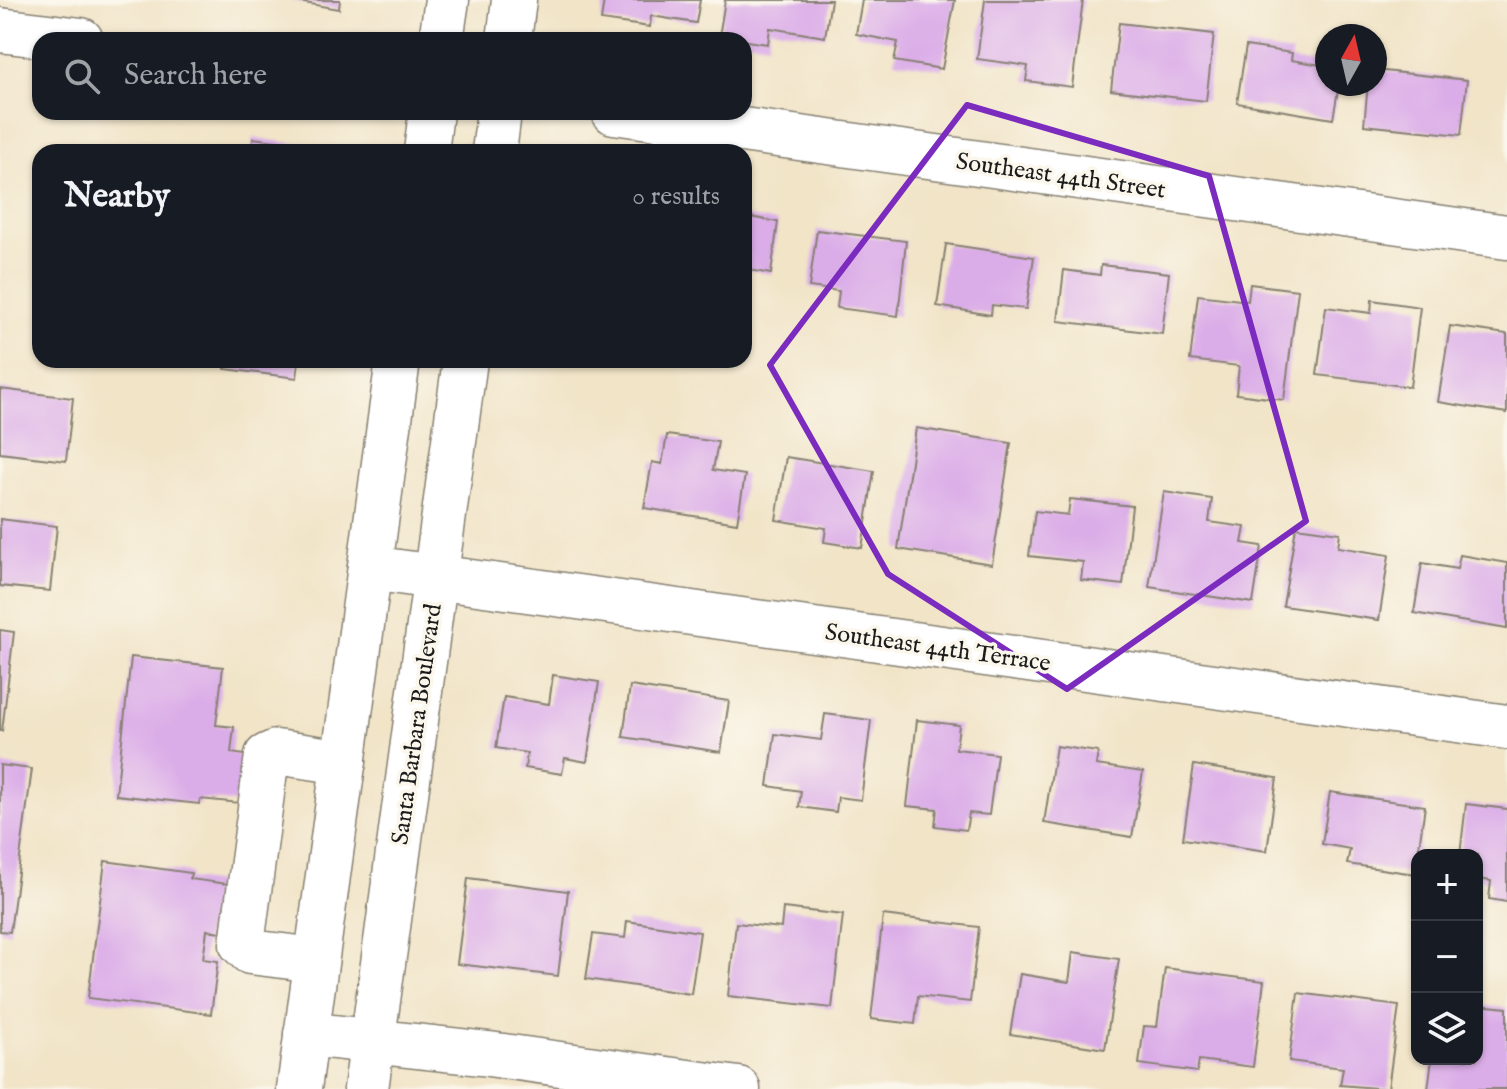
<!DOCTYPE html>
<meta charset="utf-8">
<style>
:root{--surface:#171b24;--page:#20242c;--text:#f1f3f6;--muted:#9ea1a6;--line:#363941}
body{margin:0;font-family:"IM FELL English",serif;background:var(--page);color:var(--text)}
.controls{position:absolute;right:24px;bottom:24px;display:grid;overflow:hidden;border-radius:16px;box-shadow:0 2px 6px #0004}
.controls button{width:72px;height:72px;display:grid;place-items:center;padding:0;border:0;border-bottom:2px solid var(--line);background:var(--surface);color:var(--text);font:40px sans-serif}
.compass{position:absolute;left:1315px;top:24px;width:72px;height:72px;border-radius:50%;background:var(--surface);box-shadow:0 2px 6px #0004;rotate:8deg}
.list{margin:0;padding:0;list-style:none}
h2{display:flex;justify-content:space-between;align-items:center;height:104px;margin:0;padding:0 32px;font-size:34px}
h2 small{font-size:26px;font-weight:400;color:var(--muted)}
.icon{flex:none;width:44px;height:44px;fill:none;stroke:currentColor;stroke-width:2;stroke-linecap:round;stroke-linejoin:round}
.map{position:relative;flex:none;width:1507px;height:1089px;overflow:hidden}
.search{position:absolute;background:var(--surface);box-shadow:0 2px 6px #0004;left:32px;top:32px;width:720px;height:88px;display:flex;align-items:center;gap:20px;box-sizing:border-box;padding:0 28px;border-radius:24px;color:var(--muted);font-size:30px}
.panel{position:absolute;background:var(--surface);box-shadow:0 2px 6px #0004;left:32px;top:144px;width:720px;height:224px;border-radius:24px}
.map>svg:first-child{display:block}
</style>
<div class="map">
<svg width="1507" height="1089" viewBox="0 0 1507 1089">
<rect width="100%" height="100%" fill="#fbf7ec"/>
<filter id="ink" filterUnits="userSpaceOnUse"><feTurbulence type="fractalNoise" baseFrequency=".0125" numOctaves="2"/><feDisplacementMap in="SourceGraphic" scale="16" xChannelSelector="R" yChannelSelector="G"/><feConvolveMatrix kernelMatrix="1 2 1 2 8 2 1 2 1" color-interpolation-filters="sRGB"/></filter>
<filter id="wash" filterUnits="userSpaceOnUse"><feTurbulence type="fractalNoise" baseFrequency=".006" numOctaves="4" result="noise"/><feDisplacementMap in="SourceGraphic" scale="32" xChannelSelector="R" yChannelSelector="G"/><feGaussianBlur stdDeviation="1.8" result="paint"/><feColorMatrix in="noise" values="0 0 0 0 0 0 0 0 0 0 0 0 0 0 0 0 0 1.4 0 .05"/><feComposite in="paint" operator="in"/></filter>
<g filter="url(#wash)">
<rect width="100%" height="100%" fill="#f1e4c7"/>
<g id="blocks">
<path fill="#dbade8" d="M 287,0 L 340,0 L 339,9 Z
M 604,0 L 700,0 L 696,23 L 651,16 L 650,27 L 601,20 Z
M 725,0 L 831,0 L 825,37 L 770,28 L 768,44 L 719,37 Z
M 862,0 L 955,0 L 942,69 L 894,61 L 898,42 L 856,34 Z
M 985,0 L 1083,0 L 1072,87 L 1026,81 L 1028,66 L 977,59 Z
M 1119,23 L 1214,34 L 1206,101 L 1111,90 Z
M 1246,46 L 1292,53 L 1291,60 L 1327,66 L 1327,84 L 1339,84 L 1333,119 L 1237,103 Z
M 1375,70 L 1467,80 L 1461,135 L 1364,125 L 1368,84 L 1375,84 Z
M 253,138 L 319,147 L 318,152 L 252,152 Z
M 744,216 L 778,222 L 771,274 L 744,269 Z
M 817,230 L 906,241 L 898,316 L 837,308 L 839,291 L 809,287 Z
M 946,244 L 1034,257 L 1026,309 L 992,305 L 991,315 L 937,306 Z
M 1101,265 L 1169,273 L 1162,334 L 1058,321 L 1064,270 L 1100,275 Z
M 1250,284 L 1298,290 L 1284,400 L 1236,394 L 1239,366 L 1190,360 L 1198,295 L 1248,301 Z
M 1372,300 L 1420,307 L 1410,387 L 1317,375 L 1326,307 L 1371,313 Z
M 1450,326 L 1507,334 L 1507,413 L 1438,402 Z
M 226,360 L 299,360 L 297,378 L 225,369 Z
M 0,389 L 73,398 L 66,461 L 0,453 Z
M 916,428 L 1011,443 L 992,564 L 898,549 Z
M 667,435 L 718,442 L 713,470 L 745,475 L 737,523 L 644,508 L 652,462 L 662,464 Z
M 786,457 L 874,471 L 862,548 L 824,542 L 826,528 L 776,520 Z
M 1164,492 L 1212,499 L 1209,522 L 1245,527 L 1242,543 L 1262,546 L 1253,603 L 1149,587 Z
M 1070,499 L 1132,506 L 1123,585 L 1081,580 L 1083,562 L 1029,556 L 1035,511 L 1068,515 Z
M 0,519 L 57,526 L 50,591 L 0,586 Z
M 1296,527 L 1340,533 L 1338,547 L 1389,555 L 1379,620 L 1283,606 Z
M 1460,555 L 1507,563 L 1507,629 L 1414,613 L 1422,563 L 1457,569 Z
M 0,630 L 14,632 L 2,731 L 0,731 Z
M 131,657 L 223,667 L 216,725 L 234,727 L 231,753 L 245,755 L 240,803 L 200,799 L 199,804 L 116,795 Z
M 553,675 L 599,682 L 587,762 L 565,758 L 562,774 L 525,768 L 527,753 L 496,748 L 504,697 L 549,704 Z
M 630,686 L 729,701 L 721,752 L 623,737 Z
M 825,714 L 871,720 L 861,800 L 838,797 L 836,812 L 799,807 L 801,791 L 768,786 L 775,734 L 821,740 Z
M 917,720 L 959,725 L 956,749 L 997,754 L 989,815 L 969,813 L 966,830 L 935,826 L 937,809 L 907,806 Z
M 1056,746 L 1098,752 L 1096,765 L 1143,772 L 1132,837 L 1044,823 Z
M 0,765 L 32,769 L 10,932 L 0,931 Z
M 1194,765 L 1277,778 L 1267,851 L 1183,839 Z
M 1330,792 L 1425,806 L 1415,874 L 1347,864 L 1350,849 L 1322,844 Z
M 1466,804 L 1507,809 L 1507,902 L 1489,899 L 1491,881 L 1477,879 L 1477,855 L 1460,855 Z
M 105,861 L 191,873 L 190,879 L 228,884 L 221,932 L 207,930 L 203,959 L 218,961 L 211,1014 L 88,998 Z
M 468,878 L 568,891 L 558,976 L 457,964 Z
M 783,908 L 843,915 L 832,1008 L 728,996 L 736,923 L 781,928 Z
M 883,915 L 979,927 L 970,1002 L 918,996 L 915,1024 L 871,1019 Z
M 627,921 L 700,932 L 691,994 L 586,979 L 593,934 L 625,938 Z
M 1073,952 L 1119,959 L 1105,1049 L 1010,1034 L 1020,974 L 1069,982 Z
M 1165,968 L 1264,981 L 1253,1067 L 1199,1060 L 1197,1072 L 1139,1064 L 1144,1026 L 1157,1027 Z
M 1298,993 L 1399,1006 L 1388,1089 L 1340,1085 L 1343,1068 L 1289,1061 Z
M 1477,1005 L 1507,1008 L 1507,1089 L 1428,1089 L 1432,1059 L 1477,1059 Z"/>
</g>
</g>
<g filter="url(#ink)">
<use href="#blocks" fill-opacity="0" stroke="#868072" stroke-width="2"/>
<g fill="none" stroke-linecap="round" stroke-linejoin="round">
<defs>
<path id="minor" d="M 0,30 L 81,40
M 614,112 L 1507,237
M 370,568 L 1507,727
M 316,960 L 250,952 L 242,944 L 267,756 L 276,752 L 344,762
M 306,1034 L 489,1054 L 738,1089"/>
<path id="major" d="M 441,40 L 447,0
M 509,40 L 514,0
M 426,152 L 431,112
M 494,152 L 499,112
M 299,1089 L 398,360
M 366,1089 L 465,360"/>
</defs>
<use href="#minor" stroke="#868072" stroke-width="47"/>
<use href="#major" stroke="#868072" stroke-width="47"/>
<use href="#minor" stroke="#fff" stroke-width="44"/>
<use href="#major" stroke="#fff" stroke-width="44"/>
</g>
</g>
<path fill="none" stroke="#7b2cbf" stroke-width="6" stroke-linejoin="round" d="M 967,105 L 1209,176 L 1306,521 L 1067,689 L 888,574 L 770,365 Z"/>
<g text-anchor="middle" stroke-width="7" stroke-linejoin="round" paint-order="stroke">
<g font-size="24" fill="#1c1c1c" stroke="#fbf7ec">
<text transform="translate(1061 175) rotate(8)" y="8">Southeast 44th Street</text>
<text transform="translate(938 647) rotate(8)" y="8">Southeast 44th Terrace</text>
<text transform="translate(416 724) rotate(-82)" y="8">Santa Barbara Boulevard</text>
</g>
</g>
</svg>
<div class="controls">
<button>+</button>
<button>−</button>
<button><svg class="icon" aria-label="layers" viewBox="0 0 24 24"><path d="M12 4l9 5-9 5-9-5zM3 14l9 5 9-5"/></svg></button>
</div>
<svg class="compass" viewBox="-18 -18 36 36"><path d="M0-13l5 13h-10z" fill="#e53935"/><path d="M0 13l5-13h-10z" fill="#9ea1a6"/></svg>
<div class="search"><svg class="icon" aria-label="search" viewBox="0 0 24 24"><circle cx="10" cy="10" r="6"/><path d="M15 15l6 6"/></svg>Search here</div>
<section class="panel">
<h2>Nearby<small>0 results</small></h2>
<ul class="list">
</ul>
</section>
</div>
